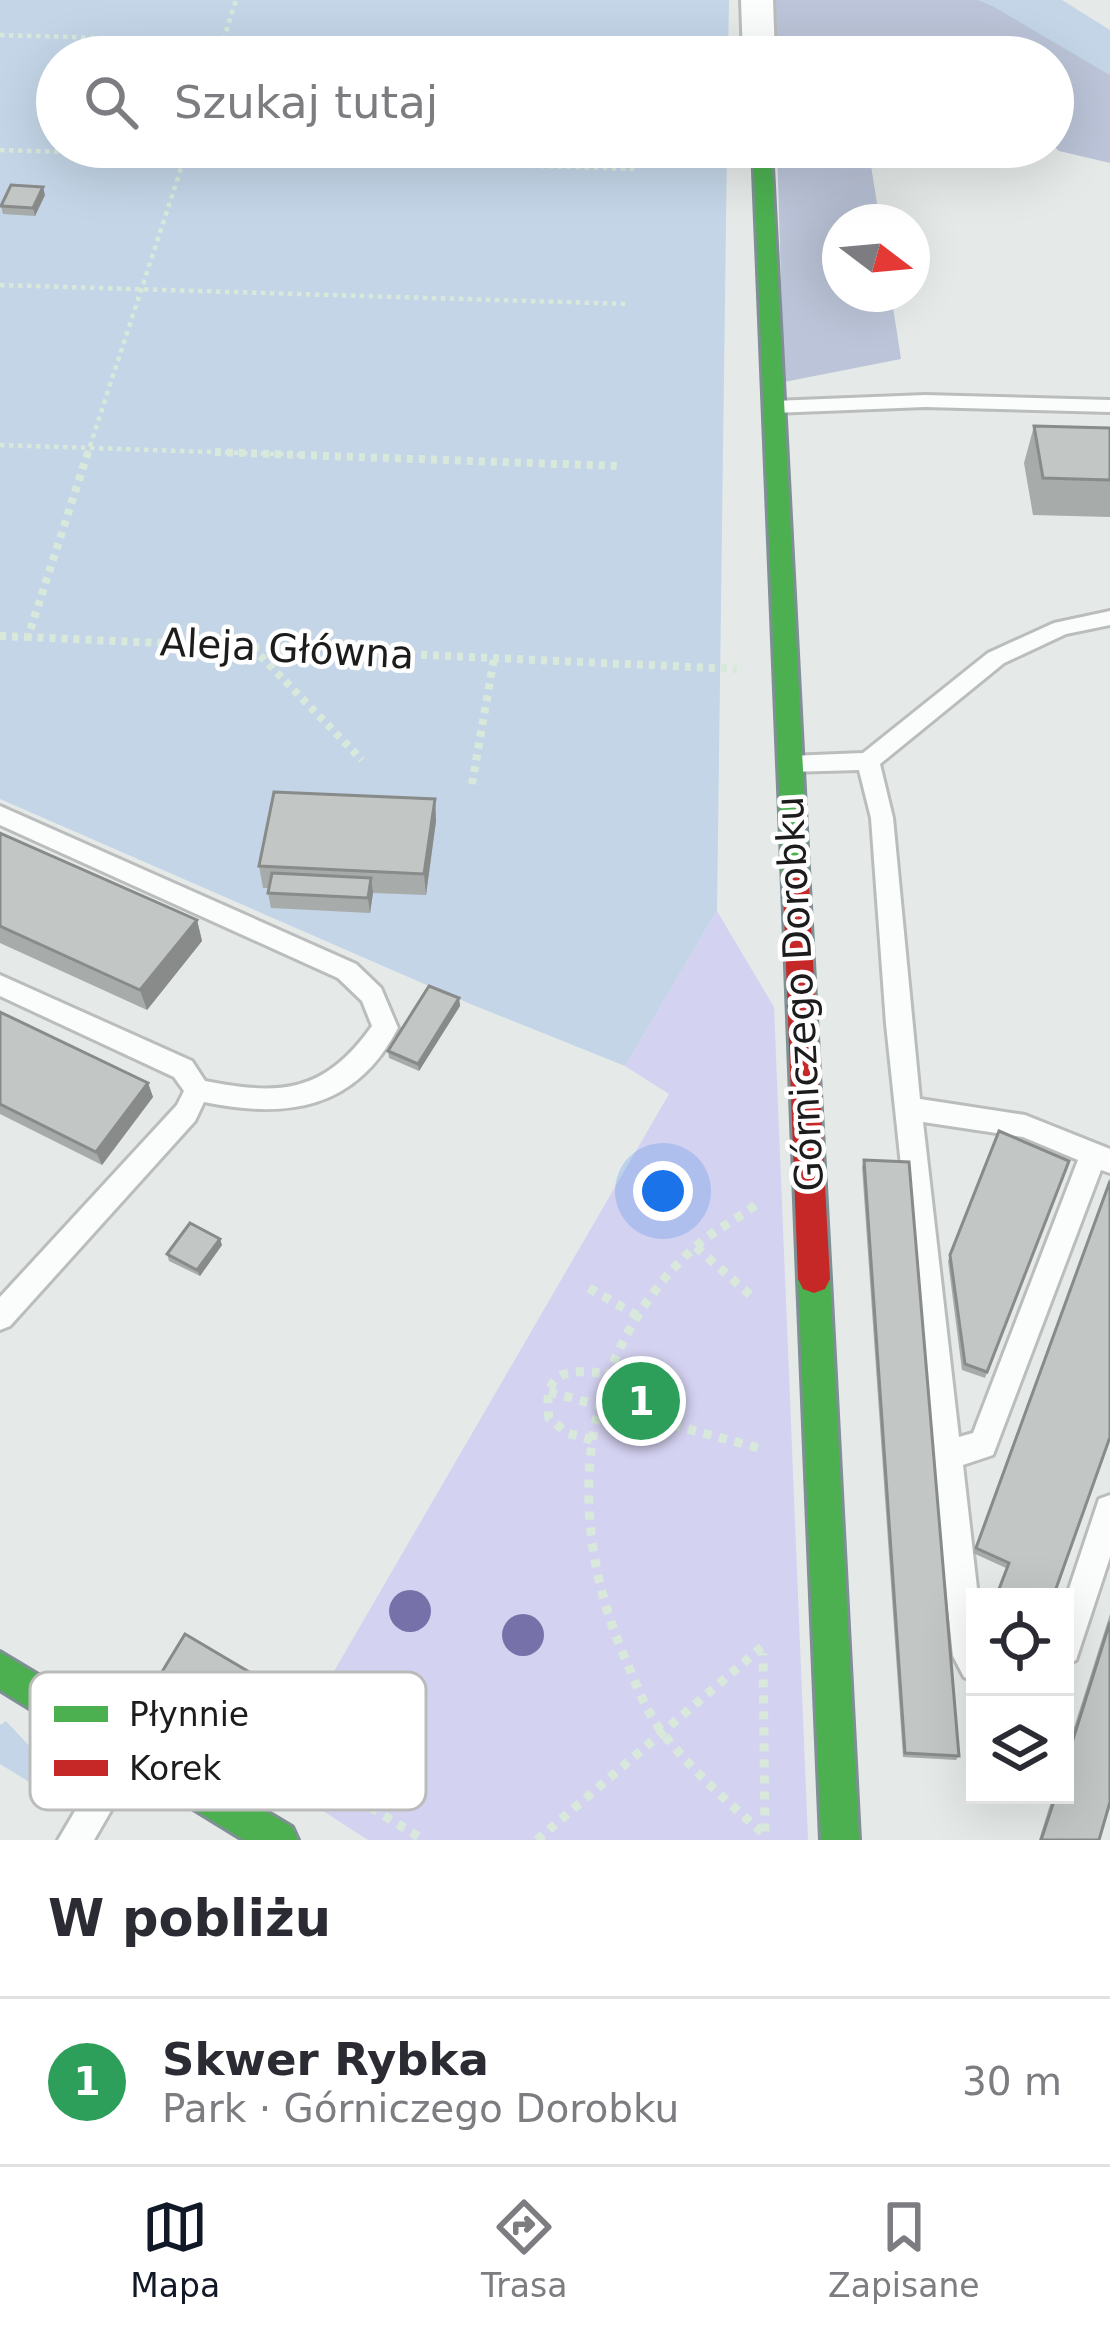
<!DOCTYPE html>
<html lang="pl">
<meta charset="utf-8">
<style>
:root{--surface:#fff;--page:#f7f7f7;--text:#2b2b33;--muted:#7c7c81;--line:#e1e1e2;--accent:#111827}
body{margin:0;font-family:"DejaVu Sans",sans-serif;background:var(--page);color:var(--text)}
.controls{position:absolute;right:36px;bottom:36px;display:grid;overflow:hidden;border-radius:0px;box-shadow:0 12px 48px #0002}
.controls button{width:108px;height:108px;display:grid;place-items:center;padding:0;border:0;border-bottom:3px solid var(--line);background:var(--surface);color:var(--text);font:60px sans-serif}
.compass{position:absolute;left:822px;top:204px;width:108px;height:108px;border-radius:50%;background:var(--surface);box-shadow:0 12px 48px #0002;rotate:106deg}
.you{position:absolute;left:663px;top:1191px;width:42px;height:42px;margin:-30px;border:9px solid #fff;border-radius:50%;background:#1a73e8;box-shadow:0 0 0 18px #1a73e833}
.badge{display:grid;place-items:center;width:78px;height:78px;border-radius:50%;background:var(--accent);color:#fff;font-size:39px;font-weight:700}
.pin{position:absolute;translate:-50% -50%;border:6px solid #fff;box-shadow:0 3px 12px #0006}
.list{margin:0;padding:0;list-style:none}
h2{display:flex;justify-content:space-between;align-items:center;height:156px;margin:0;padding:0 48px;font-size:51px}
h2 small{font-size:39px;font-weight:400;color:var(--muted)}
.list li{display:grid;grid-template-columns:78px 1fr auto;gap:36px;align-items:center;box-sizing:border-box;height:168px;padding:0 48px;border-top:3px solid var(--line)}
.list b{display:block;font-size:45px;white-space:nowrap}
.list p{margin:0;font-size:39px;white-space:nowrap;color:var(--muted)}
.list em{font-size:39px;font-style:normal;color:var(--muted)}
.icon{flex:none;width:66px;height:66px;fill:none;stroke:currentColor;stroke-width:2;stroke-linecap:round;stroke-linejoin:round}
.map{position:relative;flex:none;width:1110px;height:1840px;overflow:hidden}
.search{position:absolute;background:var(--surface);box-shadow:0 12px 48px #0002;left:36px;right:36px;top:36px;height:132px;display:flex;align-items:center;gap:30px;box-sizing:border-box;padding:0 42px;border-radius:66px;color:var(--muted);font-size:45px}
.sheet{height:324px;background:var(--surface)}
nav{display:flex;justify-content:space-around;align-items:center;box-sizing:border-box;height:168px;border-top:3px solid var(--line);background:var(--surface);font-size:33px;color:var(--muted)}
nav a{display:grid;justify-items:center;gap:6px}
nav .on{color:var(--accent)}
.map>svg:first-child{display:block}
</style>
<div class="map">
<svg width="1110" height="1840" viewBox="0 0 1110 1840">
<rect width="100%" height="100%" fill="#e5eae9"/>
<path fill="#c3d5e7" d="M 0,0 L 729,0 L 728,57 L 57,57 L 57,147 L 727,147 L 717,911 L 625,1066 L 468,1003 L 0,799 Z
M 978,0 L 1062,0 L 1110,30 L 1110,75 Z
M 6,1721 L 34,1751 L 47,1793 L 0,1764 L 0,1725 Z"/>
<path fill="#bbc4d8" d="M 772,0 L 978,0 L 994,7 L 1110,75 L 1110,163 L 1059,151 L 1053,145 L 1053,57 L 773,57 Z
M 777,147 L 868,147 L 880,222 L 840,222 L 840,294 L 891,294 L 901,359 L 784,382 Z"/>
<path fill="#d4d2f1" d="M 717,911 L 774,1007 L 808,1840 L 368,1840 L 272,1778 L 669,1094 L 625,1066 Z"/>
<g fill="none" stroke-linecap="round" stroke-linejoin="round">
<defs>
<path id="lane" d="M 925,395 L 1110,400 L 1110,412 L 925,407 L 773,413 L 764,407 L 773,401 Z
M 1110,611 L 1110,625 L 1066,634 L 1004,663 L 880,764 L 893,818 L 920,1099 L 1025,1115 L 1110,1149 L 1110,1173 L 1101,1170 L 993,1455 L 963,1465 L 978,1597 L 975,1682 L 964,1677 L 953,1656 L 886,1024 L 871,818 L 859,770 L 789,772 L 778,764 L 789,756 L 863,753 L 988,653 L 1054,623 ZM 923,1122 L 1023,1137 L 1078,1160 L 973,1433 L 959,1437 Z
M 0,806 L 356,964 L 381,988 L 398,1028 C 355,1110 287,1119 204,1102 L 195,1121 L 10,1326 L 0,1330 L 0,1297 L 177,1105 L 184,1091 L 174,1077 L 0,996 L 0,975 L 192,1061 L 205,1081 C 282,1096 324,1093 372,1026 L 362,1001 L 338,978 L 0,825 Z
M 1110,1495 L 1110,1557 L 1076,1660 L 1065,1665 L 1065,1601 L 1099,1499 Z
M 123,1746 L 135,1750 L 139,1762 L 94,1840 L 58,1840 L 111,1750 Z"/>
<path id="street" d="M 741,0 L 773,0 L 775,57 L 743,57 Z"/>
<path id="fast" d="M 753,147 L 771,147 L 809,887 L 805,894 L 787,894 L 783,887 Z
M 814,1265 L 825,1269 L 830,1279 L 859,1840 L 821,1840 L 798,1279 L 803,1269 Z
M 0,1652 L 292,1827 L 298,1840 L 244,1840 L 0,1690 Z"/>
<path id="jam" d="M 796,877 L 805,880 L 809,887 L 830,1279 L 825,1289 L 814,1293 L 803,1289 L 798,1279 L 783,887 L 787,880 Z"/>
</defs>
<use href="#lane" stroke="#bbbdbd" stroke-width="6"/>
<use href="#street" stroke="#bbbdbd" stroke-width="6"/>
<use href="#fast" stroke="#7e9093" stroke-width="6"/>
<use href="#jam" stroke="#7e9093" stroke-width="6"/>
<path stroke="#d8e9db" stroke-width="4.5" stroke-dasharray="4.5 4.5" stroke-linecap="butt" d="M 0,35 L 647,54
M 218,57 L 236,0
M 0,150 L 637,169
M 0,285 L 630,304
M 0,445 L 303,455
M 87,455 L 188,147"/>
<path stroke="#d8e9db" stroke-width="8" stroke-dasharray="6 6" stroke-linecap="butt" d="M 88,452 L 28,637 L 737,669
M 215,452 L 617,466
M 0,636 L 28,637
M 252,647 L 362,760
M 472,784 L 494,658"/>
<path stroke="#d8e9db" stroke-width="9" stroke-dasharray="8 8" stroke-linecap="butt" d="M 755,1205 C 741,1217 724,1225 710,1235 C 683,1255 660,1282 642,1309 C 572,1415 576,1546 625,1658 C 636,1683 645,1710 662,1732 C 691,1770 729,1803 765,1835 L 763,1653
M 696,1247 L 756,1300
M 589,1288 L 638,1316
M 549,1392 L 759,1448
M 592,1440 L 567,1433 L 549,1418 C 542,1368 569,1369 608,1374
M 299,1777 L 321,1777 L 424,1840
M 537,1840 L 763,1646"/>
<use href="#lane" fill="#fbfcfc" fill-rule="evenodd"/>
<use href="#street" fill="#fbfcfc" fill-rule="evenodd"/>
<use href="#fast" fill="#4caf50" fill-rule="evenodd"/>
<use href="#jam" fill="#c62828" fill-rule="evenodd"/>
</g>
<g fill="#7672a9">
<circle cx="410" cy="1611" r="21"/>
<circle cx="523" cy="1635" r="21"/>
</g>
<path fill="#a7aba9" d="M 45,195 L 35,216 L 3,214 L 1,206 Z
M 1034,426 L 1110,428 L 1110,517 L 1033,515 L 1024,463 Z
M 435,799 L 436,821 L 426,895 L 373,893 L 370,913 L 271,908 L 268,893 L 269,888 L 263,888 L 259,866 Z
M 0,833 L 197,920 L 202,941 L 147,1010 L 0,943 Z
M 459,998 L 460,1006 L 419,1071 L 389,1058 L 388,1051 Z
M 0,1012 L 148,1083 L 153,1097 L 102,1165 L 0,1114 Z
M 999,1131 L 1069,1161 L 985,1378 L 962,1370 L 948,1261 Z
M 864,1160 L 959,1756 L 956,1760 L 903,1757 L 862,1167 Z
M 1110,1178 L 1110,1437 L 1053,1597 L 995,1597 L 1006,1568 L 973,1553 Z
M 222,1245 L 200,1276 L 169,1261 L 167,1254 Z
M 1110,1614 L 1110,1802 L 1099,1840 L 1039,1840 L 1053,1795 L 1065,1795 L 1065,1756 Z
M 154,1685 L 302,1709 L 273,1761 L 160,1694 Z"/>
<path fill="#888b8a" d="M 43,187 L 45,195 L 35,216 L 33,208 Z
M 435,799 L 436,821 L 426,895 L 424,874 Z
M 371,878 L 373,893 L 370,913 L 368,898 Z
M 197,920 L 202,941 L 147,1010 L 140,990 Z
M 459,998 L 460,1006 L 419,1071 L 418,1064 Z
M 148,1083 L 153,1097 L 102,1165 L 96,1152 Z
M 220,1239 L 222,1245 L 200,1276 L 197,1270 Z
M 298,1701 L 302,1709 L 273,1761 L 269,1753 Z"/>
<path fill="#c2c7c5" stroke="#888b8a" stroke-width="3" d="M 11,185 L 43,187 L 33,208 L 1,206 Z
M 1034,426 L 1110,428 L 1110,480 L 1043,478 Z
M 274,792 L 435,799 L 424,874 L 259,866 Z
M 0,833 L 197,920 L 140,990 L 0,926 Z
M 272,873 L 371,878 L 368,898 L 268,893 Z
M 429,986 L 459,998 L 418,1064 L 388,1051 Z
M 0,1012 L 148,1083 L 96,1152 L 0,1104 Z
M 999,1131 L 1069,1161 L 987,1372 L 965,1364 L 950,1255 Z
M 864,1160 L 909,1162 L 959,1756 L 905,1753 Z
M 1110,1181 L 1110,1437 L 1053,1597 L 996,1597 L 1009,1563 L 976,1548 Z
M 190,1223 L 220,1239 L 197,1270 L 167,1254 Z
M 1110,1622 L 1110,1802 L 1099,1840 L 1041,1840 L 1056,1795 L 1065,1795 L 1065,1765 Z
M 185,1634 L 298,1701 L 269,1753 L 154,1685 Z"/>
<g text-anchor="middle" stroke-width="9" stroke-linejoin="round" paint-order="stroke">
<g font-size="39" fill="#1c1c1c" stroke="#fff">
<text transform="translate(287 648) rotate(3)" y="14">Aleja Główna</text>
<text transform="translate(799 994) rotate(-93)" y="14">Górniczego Dorobku</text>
</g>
</g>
<rect x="30" y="1672" width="396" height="138" rx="18" fill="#fff" stroke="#bbb" stroke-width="3"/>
<rect x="54" y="1706" width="54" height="16" fill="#4caf50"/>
<rect x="54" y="1760" width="54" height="16" fill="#c62828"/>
<g font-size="33" fill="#1c1c1c">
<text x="129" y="1726">Płynnie</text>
<text x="129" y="1780">Korek</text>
</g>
</svg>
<div class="controls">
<button><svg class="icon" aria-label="locate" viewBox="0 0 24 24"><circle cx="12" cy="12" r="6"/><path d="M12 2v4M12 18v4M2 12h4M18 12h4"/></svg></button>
<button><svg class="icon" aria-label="layers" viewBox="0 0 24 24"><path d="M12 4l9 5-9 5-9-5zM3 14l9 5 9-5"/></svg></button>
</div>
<svg class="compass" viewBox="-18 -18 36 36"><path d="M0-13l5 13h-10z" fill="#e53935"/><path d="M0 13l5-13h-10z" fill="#7c7c81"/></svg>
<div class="you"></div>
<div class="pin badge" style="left:641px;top:1401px;background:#2e9e5b">1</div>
<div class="search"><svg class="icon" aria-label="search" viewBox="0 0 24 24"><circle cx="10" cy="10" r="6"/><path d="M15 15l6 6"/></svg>Szukaj tutaj</div>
</div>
<section class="sheet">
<h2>W pobliżu<small></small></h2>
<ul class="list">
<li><span class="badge" style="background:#2e9e5b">1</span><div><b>Skwer Rybka</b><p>Park · Górniczego Dorobku</p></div><em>30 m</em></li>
</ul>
</section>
<nav>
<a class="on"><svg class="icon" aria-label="map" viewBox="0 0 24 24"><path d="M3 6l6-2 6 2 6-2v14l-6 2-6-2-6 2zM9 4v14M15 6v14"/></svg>Mapa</a>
<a><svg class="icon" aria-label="directions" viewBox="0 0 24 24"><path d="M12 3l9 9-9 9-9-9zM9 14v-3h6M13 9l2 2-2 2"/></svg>Trasa</a>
<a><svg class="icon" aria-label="saved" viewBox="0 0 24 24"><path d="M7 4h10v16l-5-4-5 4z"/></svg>Zapisane</a>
</nav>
